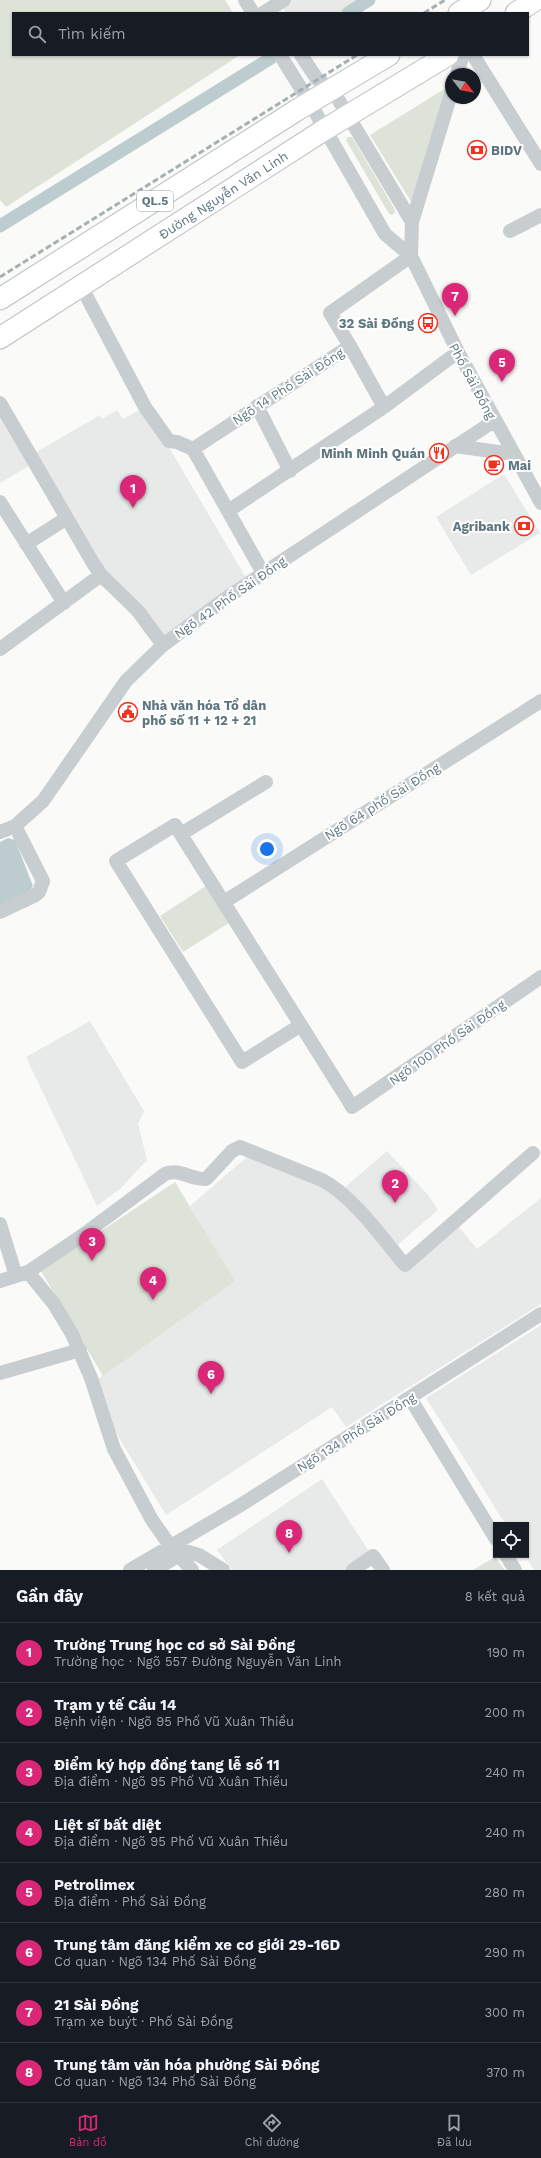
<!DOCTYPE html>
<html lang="vi">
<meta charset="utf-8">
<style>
:root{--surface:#171b24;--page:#20242c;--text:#f1f3f6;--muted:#9ea1a6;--line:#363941;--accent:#db2777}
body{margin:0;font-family:"Work Sans",sans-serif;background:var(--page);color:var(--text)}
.controls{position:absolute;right:12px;bottom:12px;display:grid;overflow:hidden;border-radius:0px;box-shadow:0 1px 3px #0004}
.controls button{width:36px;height:36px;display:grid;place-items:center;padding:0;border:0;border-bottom:1px solid var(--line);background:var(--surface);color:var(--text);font:20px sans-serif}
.compass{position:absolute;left:445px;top:68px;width:36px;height:36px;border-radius:50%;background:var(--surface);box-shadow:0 1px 3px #0004;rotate:121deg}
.you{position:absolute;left:267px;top:849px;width:14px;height:14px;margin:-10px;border:3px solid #fff;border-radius:50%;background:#1a73e8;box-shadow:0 0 0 6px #1a73e833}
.badge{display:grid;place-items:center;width:26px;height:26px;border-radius:50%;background:var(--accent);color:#fff;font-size:13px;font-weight:700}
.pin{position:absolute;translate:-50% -33px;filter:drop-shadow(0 1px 2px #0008)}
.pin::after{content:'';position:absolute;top:21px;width:14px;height:12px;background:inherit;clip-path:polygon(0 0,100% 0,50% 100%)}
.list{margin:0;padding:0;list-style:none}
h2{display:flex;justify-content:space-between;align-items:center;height:52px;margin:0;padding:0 16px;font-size:17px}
h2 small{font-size:13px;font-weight:400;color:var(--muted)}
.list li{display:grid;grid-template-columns:26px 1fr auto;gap:12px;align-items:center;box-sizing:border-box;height:60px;padding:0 16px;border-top:1px solid var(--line)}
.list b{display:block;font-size:15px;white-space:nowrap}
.list p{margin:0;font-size:13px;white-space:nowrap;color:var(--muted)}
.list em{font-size:13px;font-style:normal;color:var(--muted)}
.icon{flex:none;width:22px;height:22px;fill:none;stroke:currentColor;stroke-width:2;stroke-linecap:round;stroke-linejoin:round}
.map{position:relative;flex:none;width:541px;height:1570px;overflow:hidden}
.search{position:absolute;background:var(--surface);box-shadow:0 1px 3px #0004;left:12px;right:12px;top:12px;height:44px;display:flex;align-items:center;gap:10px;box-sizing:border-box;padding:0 14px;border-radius:0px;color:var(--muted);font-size:15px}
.sheet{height:532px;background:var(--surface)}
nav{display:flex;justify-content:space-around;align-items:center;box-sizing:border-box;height:56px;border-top:1px solid var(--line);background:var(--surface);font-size:11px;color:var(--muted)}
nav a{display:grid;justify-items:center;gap:2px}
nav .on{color:var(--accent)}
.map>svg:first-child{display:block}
</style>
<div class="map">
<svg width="541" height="1570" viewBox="0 0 541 1570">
<rect width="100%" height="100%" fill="#fafaf8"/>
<path fill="#e8eae9" d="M 278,0 L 360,0 L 339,13 L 286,13 Z
M 145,407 L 248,581 L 162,638 L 99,563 L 33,454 L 100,415 L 102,419 L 117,410 L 123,419 Z
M 0,416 L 29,466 L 0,483 Z
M 504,474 L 540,533 L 471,575 L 436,517 Z
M 90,1021 L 144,1111 L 138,1124 L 147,1160 L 120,1189 L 97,1206 L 26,1057 Z
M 387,1151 L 429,1196 L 438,1210 L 394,1248 L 343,1189 Z
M 248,1156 L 332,1191 L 405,1272 L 459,1227 L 477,1249 L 541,1198 L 541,1304 L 346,1427 L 332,1407 L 166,1515 L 116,1433 L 95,1381 L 234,1281 L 190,1206 Z
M 541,1325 L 541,1570 L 534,1570 L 525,1555 L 526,1525 L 506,1525 L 426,1398 Z
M 322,1479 L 372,1556 L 351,1570 L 232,1570 L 217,1550 Z"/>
<path fill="#dde3d8" d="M 0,0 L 225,0 L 233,13 L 13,13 L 13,55 L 240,55 L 6,207 L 0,200 Z
M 451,85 L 451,88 L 412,203 L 370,135 Z
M 348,137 L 352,137 L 394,208 L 395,213 L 392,215 L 389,214 L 346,140 Z
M 206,886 L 229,923 L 183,952 L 160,916 Z
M 175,1182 L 235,1281 L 103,1376 L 41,1271 Z
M 495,1557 L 505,1570 L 473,1570 Z"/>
<path fill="#bdcdcf" d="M 8,838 L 15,840 L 33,886 L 30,891 L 0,905 L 0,842 Z"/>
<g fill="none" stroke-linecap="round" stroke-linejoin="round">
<path stroke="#bdcdcf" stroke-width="13" d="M 348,13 L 369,0
M 0,226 L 271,58"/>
<defs>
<g id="highway">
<path d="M 459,13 L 480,0"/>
<path d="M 516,13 L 535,0"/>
<path d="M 0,299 L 297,110 L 389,55"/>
<path id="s1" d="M 0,338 L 324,130 L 448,55"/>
</g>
</defs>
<use href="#highway" stroke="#babfc2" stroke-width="23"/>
<path stroke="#c8cdd0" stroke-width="14" d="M 245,0 L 253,13
M 263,13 L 284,0
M 280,55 L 310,103 L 385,234 L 411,256 L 458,352 L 541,503
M 301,55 L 317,79 L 332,89 L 412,222 L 411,256
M 473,55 L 541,164
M 457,74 L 463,55
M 412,222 L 451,94
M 510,231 L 541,215
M 81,286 L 145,407 L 169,441 L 177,442 L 193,449 L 263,573
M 350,346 L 384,407
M 0,403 L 93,563 L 101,575 L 138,611 L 163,645
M 257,406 L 290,471
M 455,446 L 513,454
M 193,449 L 350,346 L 330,313 L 411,256
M 0,502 L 64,603
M 228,511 L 384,407 L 458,352
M 26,544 L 67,518
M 0,649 L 101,575
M 0,832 L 15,826 L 43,801 L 126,681 L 163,645 L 232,594 L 494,421
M 181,834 L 266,782
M 224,902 L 541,701
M 0,912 L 34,896 L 39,892 L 43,881 L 15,826
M 301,1025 L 242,1062 L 116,861 L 175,825 L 348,1100 L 352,1107 L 541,977
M 0,1224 L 16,1276
M 28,1272 L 83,1235 L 165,1174 C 180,1168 191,1180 206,1179 L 232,1151 L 240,1147 L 322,1180 C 353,1196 383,1239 405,1265 L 533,1153
M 0,1281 L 28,1272 L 54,1304 L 72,1334 L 91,1378 L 114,1449 L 152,1520 L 171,1547 L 192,1570
M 0,1373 L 80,1350
M 410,1398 L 496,1539
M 171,1547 L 199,1555 L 223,1570
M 506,1555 L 515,1570
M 130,1570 L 239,1506 L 541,1314
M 154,1570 L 178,1556
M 353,1570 L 373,1556 L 383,1570"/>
<use href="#highway" stroke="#fff" stroke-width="21"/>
<path stroke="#a5b0b4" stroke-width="3" stroke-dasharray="6 3" stroke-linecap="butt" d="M 424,13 L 445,0
M 0,277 L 357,55"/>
</g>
<defs>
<symbol id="bank-ring" viewBox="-11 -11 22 22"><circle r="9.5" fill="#fff" stroke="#f4301e" stroke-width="1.5"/><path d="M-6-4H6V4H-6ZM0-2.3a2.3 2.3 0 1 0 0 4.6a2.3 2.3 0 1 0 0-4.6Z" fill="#f4301e"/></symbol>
<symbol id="bus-ring" viewBox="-11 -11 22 22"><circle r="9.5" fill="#fff" stroke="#f4301e" stroke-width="1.5"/><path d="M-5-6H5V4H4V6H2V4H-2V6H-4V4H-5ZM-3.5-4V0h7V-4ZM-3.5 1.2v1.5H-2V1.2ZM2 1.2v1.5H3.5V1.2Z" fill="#f4301e"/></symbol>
<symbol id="restaurant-ring" viewBox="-11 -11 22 22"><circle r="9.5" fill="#fff" stroke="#f4301e" stroke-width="1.5"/><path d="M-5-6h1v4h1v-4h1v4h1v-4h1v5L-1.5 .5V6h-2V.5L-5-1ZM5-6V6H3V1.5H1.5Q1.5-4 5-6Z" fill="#f4301e"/></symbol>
<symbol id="cafe-ring" viewBox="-11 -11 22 22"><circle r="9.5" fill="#fff" stroke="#f4301e" stroke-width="1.5"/><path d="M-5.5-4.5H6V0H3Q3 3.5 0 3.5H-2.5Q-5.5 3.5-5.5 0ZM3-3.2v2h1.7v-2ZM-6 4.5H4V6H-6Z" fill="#f4301e"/></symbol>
<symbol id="civic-ring" viewBox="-11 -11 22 22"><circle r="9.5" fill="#fff" stroke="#f4301e" stroke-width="1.5"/><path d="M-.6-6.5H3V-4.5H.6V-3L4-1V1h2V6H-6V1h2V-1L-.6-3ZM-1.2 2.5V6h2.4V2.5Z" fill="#f4301e"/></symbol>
</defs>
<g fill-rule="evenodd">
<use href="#bank-ring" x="466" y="139" width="22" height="22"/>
<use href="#bus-ring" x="417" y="312" width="22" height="22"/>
<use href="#restaurant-ring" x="428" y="442" width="22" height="22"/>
<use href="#cafe-ring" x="483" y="454" width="22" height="22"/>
<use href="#bank-ring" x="513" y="515" width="22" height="22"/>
<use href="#civic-ring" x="117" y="701" width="22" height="22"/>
</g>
<g text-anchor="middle" stroke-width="4" stroke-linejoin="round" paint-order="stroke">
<rect fill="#fff" stroke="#8e9fa6" stroke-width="1" x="137" y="191" width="36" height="20" rx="3"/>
<g font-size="12" font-weight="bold" fill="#5e7680">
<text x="155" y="205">QL.5</text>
</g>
<g font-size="13" font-weight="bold" fill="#5e7680" stroke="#fff" text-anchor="start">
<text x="491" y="155">BIDV</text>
<text x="414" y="328" text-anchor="end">32 Sài Đồng</text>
<text x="425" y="458" text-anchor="end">Minh Minh Quán</text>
<text x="508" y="470">Mai</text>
<text x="510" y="531" text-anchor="end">Agribank</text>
<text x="142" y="710">Nhà văn hóa Tổ dân<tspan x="142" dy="15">phố số 11 + 12 + 21</tspan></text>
</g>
<g font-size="13" fill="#5e7680" stroke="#fff">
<text dy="5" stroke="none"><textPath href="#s1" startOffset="265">Đường Nguyễn Văn Linh</textPath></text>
<text transform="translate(473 381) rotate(62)" y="5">Phố Sài Đồng</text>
<text transform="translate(288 386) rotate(-33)" y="5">Ngõ 14 Phố Sài Đồng</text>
<text transform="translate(230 597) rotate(-35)" y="5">Ngõ 42 Phố Sài Đồng</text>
<text transform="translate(382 801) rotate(-32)" y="5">Ngõ 64 phố Sài Đồng</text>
<text transform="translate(447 1042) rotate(-35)" y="5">Ngõ 100 Phố Sài Đồng</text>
<text transform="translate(356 1432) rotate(-32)" y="5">Ngõ 134 Phố Sài Đồng</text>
</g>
</g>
</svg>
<div class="controls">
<button><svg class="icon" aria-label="locate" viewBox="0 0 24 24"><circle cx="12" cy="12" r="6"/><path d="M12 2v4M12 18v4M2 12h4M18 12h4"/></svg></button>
</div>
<svg class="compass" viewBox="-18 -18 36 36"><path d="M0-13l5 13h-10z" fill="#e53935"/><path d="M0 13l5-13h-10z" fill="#9ea1a6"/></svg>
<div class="you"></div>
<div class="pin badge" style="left:133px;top:508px">1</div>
<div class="pin badge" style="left:395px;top:1203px">2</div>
<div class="pin badge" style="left:92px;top:1261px">3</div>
<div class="pin badge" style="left:153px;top:1300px">4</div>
<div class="pin badge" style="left:502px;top:382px">5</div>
<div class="pin badge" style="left:211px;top:1394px">6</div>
<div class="pin badge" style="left:455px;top:316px">7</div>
<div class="pin badge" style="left:289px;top:1553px">8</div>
<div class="search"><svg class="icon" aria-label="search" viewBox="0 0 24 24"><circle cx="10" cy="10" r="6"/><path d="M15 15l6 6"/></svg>Tìm kiếm</div>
</div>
<section class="sheet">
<h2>Gần đây<small>8 kết quả</small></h2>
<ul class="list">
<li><span class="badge">1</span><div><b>Trường Trung học cơ sở Sài Đồng</b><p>Trường học · Ngõ 557 Đường Nguyễn Văn Linh</p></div><em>190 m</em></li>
<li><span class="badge">2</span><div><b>Trạm y tế Cầu 14</b><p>Bệnh viện · Ngõ 95 Phố Vũ Xuân Thiều</p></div><em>200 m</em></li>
<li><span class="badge">3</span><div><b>Điểm ký hợp đồng tang lễ số 11</b><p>Địa điểm · Ngõ 95 Phố Vũ Xuân Thiều</p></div><em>240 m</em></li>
<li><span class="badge">4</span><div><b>Liệt sĩ bất diệt</b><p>Địa điểm · Ngõ 95 Phố Vũ Xuân Thiều</p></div><em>240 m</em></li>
<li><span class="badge">5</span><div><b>Petrolimex</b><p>Địa điểm · Phố Sài Đồng</p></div><em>280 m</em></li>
<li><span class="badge">6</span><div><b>Trung tâm đăng kiểm xe cơ giới 29-16D</b><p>Cơ quan · Ngõ 134 Phố Sài Đồng</p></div><em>290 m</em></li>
<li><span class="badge">7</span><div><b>21 Sài Đồng</b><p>Trạm xe buýt · Phố Sài Đồng</p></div><em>300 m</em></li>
<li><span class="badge">8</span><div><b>Trung tâm văn hóa phường Sài Đồng</b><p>Cơ quan · Ngõ 134 Phố Sài Đồng</p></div><em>370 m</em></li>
</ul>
</section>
<nav>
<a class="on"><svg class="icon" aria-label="map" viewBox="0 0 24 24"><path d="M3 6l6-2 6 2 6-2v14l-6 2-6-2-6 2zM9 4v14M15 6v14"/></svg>Bản đồ</a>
<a><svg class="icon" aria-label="directions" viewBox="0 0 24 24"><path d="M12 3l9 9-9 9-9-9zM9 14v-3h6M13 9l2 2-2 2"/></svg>Chỉ đường</a>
<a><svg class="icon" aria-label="saved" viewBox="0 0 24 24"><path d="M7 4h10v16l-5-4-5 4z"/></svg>Đã lưu</a>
</nav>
